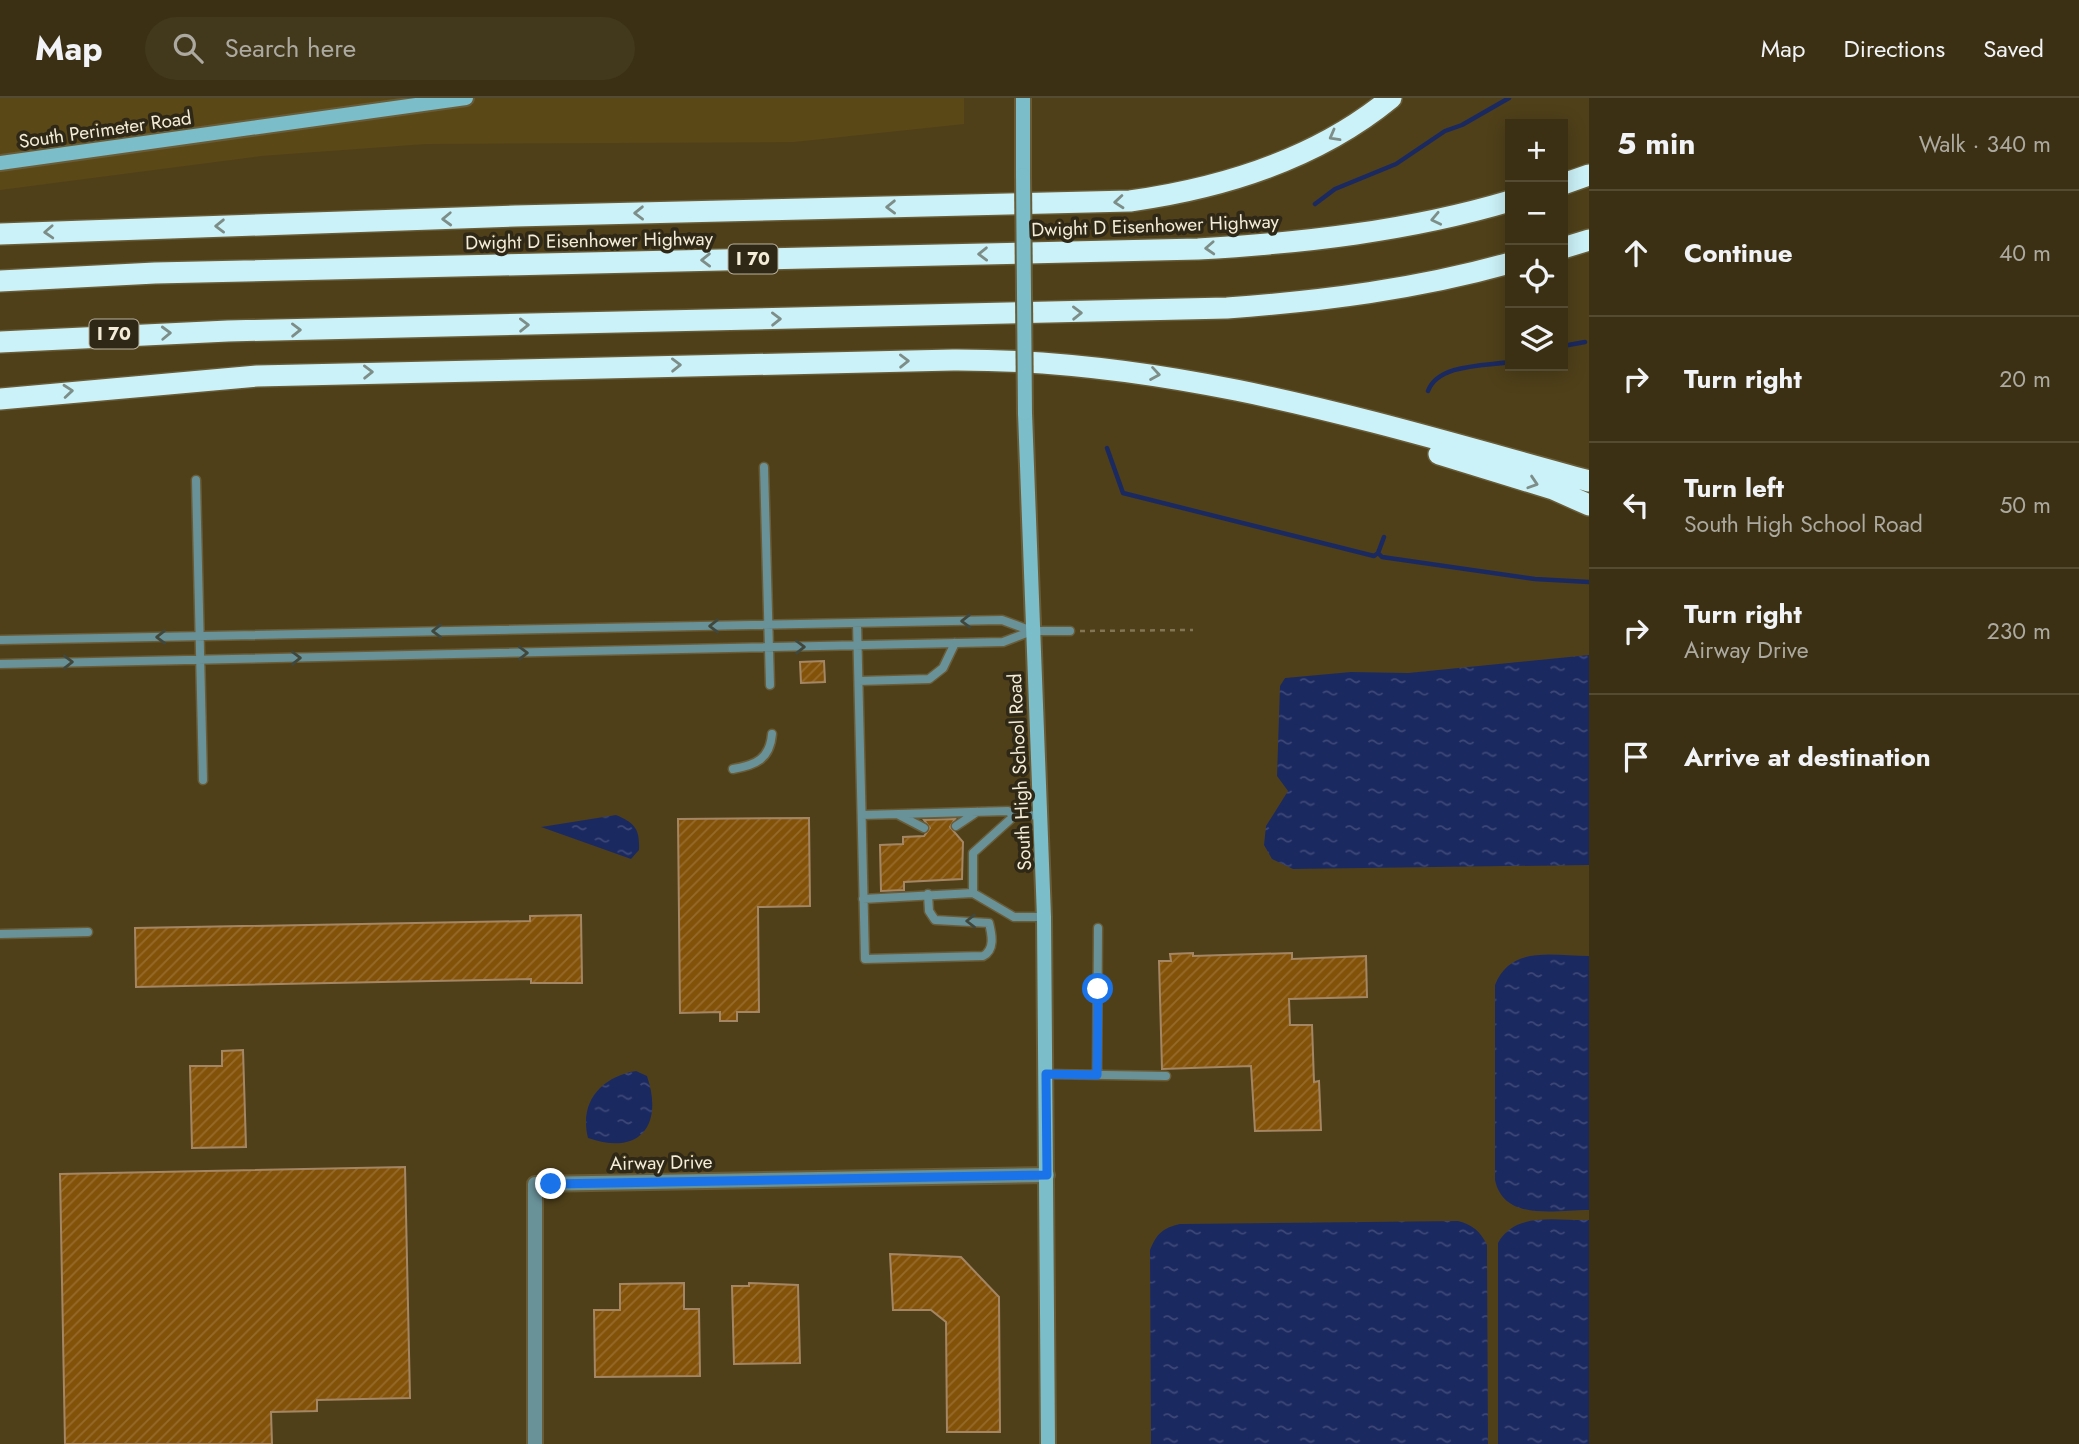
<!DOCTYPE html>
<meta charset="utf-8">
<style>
:root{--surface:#3b3013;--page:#42381c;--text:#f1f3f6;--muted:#aca9a0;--line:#544b33}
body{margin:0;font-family:Jost,sans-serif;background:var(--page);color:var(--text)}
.controls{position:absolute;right:21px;top:21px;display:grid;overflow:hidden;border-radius:0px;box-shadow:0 4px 18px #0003}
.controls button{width:63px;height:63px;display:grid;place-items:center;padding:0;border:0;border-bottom:2px solid var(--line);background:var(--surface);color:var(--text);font:35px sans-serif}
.stop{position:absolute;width:21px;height:21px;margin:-16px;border:5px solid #1a73e8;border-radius:50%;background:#fff}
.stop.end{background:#1a73e8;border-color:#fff;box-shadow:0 2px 7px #0008}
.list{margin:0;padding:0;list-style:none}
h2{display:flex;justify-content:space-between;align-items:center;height:91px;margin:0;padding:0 28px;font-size:30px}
h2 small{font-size:23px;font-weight:400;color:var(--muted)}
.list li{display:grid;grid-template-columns:46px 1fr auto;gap:21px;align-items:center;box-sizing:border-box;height:126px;padding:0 28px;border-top:2px solid var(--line)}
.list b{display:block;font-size:26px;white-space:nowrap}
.list p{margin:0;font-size:23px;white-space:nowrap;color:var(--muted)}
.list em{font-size:23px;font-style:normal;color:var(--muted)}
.icon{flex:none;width:38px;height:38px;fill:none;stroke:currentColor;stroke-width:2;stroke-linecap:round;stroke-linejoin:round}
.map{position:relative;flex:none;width:1589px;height:1346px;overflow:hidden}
header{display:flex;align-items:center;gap:42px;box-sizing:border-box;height:98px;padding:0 35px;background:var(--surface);border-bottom:2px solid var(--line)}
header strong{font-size:33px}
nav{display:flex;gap:38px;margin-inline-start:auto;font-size:24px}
.search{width:490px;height:63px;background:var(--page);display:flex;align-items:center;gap:18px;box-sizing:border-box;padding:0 24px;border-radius:38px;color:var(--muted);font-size:26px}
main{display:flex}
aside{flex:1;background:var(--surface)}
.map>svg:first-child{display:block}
</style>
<header>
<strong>Map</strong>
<div class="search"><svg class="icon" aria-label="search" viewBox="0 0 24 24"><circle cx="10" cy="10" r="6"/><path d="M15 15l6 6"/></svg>Search here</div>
<nav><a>Map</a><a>Directions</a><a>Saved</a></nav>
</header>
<main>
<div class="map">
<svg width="1589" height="1346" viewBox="0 0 1589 1346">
<defs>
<pattern id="water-ripples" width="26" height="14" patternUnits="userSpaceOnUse" patternTransform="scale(1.75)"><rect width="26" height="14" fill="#1b2961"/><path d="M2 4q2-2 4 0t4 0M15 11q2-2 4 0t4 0" fill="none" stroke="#3d4877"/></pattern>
<pattern id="building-hatch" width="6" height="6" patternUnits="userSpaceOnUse" patternTransform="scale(1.75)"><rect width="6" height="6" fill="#835209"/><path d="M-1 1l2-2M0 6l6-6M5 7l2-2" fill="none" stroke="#956b2c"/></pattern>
</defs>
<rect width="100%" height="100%" fill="#4f4019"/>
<path fill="#5a4817" d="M 0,0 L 964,0 L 964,26 L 794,44 L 426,46 L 261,58 L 0,92 Z"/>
<path fill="url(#water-ripples)" d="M 1589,557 L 1589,767 L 1293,771 L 1272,761 L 1264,747 L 1266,728 L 1288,693 L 1277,678 L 1280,588 L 1285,580 L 1351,574 L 1408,575 Z
M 616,717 C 635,725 640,731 639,752 L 631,761 L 541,729 Z
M 1589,858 L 1589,1112 C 1556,1112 1504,1124 1495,1082 L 1495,887 C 1511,847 1552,858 1589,858 Z
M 636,973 L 647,978 C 664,1028 639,1058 588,1040 C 579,1004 601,979 636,973 Z
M 1589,1122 L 1589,1346 L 1498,1346 L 1498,1145 C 1515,1113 1557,1123 1589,1122 Z
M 1458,1123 C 1473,1127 1480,1133 1487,1147 L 1488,1346 L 1151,1346 L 1150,1152 C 1157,1135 1163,1130 1180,1126 Z"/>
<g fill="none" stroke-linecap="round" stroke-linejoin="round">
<path stroke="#1b2961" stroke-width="4.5" d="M 1315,106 L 1335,91 L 1396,66 L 1445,33 L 1462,27 L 1509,0
M 1563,248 L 1585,244
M 1428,293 C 1438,266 1484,268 1510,264
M 1107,350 L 1123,395 L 1374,458 L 1378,455 L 1382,459 L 1535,481 L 1589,484
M 1378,455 L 1384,439"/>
</g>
<path fill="url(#building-hatch)" stroke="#a48665" stroke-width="2" d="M 824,563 L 825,584 L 801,585 L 800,564 Z
M 809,720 L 810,808 L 758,809 L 759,914 L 737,914 L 737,923 L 720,923 L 720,914 L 680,915 L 678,721 Z
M 955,721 L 950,729 L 963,744 L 962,781 L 904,784 L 904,792 L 881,793 L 880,747 L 903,746 L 903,739 L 924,738 L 930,730 L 924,722 Z
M 581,817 L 582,885 L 531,885 L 531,881 L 136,889 L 135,830 L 530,823 L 530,818 Z
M 1193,855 L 1193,858 L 1292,855 L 1292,861 L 1366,858 L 1367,899 L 1289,901 L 1290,927 L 1312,927 L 1314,984 L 1319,983 L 1321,1032 L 1255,1033 L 1251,968 L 1162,971 L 1159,863 L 1171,863 L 1170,856 Z
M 243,952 L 246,1049 L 192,1050 L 190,968 L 222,968 L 222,953 Z
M 405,1069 L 410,1300 L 317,1302 L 317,1313 L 271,1314 L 272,1346 L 65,1346 L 60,1076 Z
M 890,1156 L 961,1159 L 999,1199 L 1000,1334 L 947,1334 L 946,1224 L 931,1212 L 893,1212 Z
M 684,1185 L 684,1211 L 699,1211 L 700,1278 L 595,1279 L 594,1212 L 620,1212 L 620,1186 Z
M 749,1185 L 798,1187 L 800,1265 L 734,1266 L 732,1188 L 749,1188 Z"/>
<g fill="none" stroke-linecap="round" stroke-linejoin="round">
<defs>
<path id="lane" d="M 764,369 L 770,587
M 196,382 L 203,682
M 857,525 L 865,861 L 983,858 C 995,852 992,837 989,825 L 935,822 L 929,813 L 928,796
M 0,542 L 1002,522 L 1032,533 L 1070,533
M 0,566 L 1003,544 L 1032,533
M 859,583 L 929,581 L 943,570 L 955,545
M 733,671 C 756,667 770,661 772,636
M 862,717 L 1008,713 L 1014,718
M 899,717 L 924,730
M 1041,717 L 1014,718 L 973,755 L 973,795 L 1014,819 L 1044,819
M 956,728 L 977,714
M 863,801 L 973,795
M 0,836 L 88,834
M 1046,976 L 1166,978
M 1097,977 L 1098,830"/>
<path id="street" d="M 535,1346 L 535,1086 L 1047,1077"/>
<path id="secondary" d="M 0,65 L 466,0
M 1023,77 L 1023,0
M 1025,315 L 1044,819 L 1048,1346"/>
<path id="highway" d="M 1563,86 L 1589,77
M 0,136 L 515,118 L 1130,103 C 1223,90 1317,61 1391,0
M 1563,150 L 1589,142
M 0,183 L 155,175 L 1198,151 C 1303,145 1409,133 1510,103
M 0,244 L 228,233 L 1227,210 C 1323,203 1417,191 1510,165
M 0,301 L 257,278 L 953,262 C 1177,261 1376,325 1589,383
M 1439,356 L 1553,391 L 1589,407"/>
</defs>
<use href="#lane" stroke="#695c37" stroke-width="11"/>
<use href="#street" stroke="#695c37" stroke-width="18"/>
<use href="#secondary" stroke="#695c37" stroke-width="18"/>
<use href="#highway" stroke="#695c37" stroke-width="24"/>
<path stroke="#827553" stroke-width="2.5" stroke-dasharray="5 5" stroke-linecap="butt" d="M 1080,533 L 1193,532"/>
<use href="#lane" stroke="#699198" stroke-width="8"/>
<use href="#street" stroke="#699198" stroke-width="14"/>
<use href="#secondary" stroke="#7bbdc8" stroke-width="14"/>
<use href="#highway" stroke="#cbf2f8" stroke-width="21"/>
<defs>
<path id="secondary-bridge" d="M 1023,77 L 1025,315"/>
</defs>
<use href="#secondary-bridge" stroke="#695c37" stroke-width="18" stroke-linecap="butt"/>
<use href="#secondary-bridge" stroke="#7bbdc8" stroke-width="14"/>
</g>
<defs><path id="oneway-chevron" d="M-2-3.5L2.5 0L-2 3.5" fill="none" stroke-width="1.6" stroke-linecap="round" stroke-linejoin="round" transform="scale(1.75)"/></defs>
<g stroke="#7d8d88">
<use href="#oneway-chevron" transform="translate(1334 38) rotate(151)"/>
<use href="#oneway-chevron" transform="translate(1119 104) rotate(175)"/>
<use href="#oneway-chevron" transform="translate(891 109) rotate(179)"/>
<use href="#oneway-chevron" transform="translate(639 115) rotate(179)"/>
<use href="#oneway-chevron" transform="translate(447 121) rotate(178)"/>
<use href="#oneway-chevron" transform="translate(1436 121) rotate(168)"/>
<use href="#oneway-chevron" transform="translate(220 128) rotate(179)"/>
<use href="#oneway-chevron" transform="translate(49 134) rotate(177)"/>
<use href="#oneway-chevron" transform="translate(1210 150) rotate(177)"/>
<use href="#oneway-chevron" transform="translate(983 156) rotate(179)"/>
<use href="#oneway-chevron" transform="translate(706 162) rotate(179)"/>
<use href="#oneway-chevron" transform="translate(1077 215) rotate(-1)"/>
<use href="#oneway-chevron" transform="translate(776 221) rotate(-1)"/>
<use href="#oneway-chevron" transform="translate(524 227) rotate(-1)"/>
<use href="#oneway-chevron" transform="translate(296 232) rotate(-1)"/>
<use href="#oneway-chevron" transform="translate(166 235) rotate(-2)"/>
<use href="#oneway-chevron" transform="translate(904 263) rotate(-1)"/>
<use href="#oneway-chevron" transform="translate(676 267) rotate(-1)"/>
<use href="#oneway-chevron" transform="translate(368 274) rotate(-1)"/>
<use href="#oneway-chevron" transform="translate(1155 276) rotate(9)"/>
<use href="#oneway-chevron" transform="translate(68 293) rotate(-5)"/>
<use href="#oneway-chevron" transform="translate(1533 385) rotate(18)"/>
</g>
<g stroke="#40483e">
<use href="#oneway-chevron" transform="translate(966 523) rotate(179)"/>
<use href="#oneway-chevron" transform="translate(714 528) rotate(179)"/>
<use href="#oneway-chevron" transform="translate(437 533) rotate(179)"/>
<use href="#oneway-chevron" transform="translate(161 539) rotate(179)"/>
<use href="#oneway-chevron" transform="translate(800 549) rotate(-1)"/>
<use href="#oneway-chevron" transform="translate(523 555) rotate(-1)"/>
<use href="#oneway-chevron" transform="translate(296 560) rotate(-1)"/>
<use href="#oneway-chevron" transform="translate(68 564) rotate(-1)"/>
<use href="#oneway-chevron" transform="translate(971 823) rotate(180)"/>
</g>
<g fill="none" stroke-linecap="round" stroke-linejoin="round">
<path stroke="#1a73e8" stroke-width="9" d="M 551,1086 L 1047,1077 L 1046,976 L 1097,977 L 1098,891"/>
</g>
<g text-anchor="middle" stroke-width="7" stroke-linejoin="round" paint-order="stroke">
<g fill="#2f2817" stroke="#b9b19d" stroke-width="2">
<rect x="728.5" y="146.5" width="49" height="29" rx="5"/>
<rect x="89.5" y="221.5" width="49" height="29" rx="5"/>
</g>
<g font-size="18" font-weight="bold" fill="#f4ecd6">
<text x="753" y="167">I 70</text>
<text x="114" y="242">I 70</text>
</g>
<g font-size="19" fill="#f4ecd6" stroke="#2f2817">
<text transform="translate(105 31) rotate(-8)" y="7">South Perimeter Road</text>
<text transform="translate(1155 127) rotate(-2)" y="7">Dwight D Eisenhower Highway</text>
<text transform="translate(589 142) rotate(-1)" y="7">Dwight D Eisenhower Highway</text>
<text transform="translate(1019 674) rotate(-93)" y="7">South High School Road</text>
<text transform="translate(661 1064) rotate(-1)" y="7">Airway Drive</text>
</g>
</g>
</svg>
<div class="controls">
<button>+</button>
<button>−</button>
<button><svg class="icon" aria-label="locate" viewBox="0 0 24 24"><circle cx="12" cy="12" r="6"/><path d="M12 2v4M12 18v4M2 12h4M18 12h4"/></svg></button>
<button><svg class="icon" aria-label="layers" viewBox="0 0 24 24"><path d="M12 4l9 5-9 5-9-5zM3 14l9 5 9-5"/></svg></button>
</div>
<div class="stop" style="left:1098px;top:891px"></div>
<div class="stop end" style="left:551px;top:1086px"></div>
</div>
<aside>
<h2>5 min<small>Walk · 340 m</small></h2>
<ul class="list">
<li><svg class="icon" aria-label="ahead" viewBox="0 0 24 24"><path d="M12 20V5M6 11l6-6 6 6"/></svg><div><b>Continue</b></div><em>40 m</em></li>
<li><svg class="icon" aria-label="right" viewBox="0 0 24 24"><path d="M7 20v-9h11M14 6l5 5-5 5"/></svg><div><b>Turn right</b></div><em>20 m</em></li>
<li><svg class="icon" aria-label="left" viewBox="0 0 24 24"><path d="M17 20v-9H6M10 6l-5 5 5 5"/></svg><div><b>Turn left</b><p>South High School Road</p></div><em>50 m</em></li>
<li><svg class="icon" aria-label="right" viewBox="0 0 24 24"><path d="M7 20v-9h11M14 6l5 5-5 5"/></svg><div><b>Turn right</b><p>Airway Drive</p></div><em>230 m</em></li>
<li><svg class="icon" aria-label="arrive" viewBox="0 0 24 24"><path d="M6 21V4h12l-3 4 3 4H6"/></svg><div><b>Arrive at destination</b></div></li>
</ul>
</aside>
</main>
